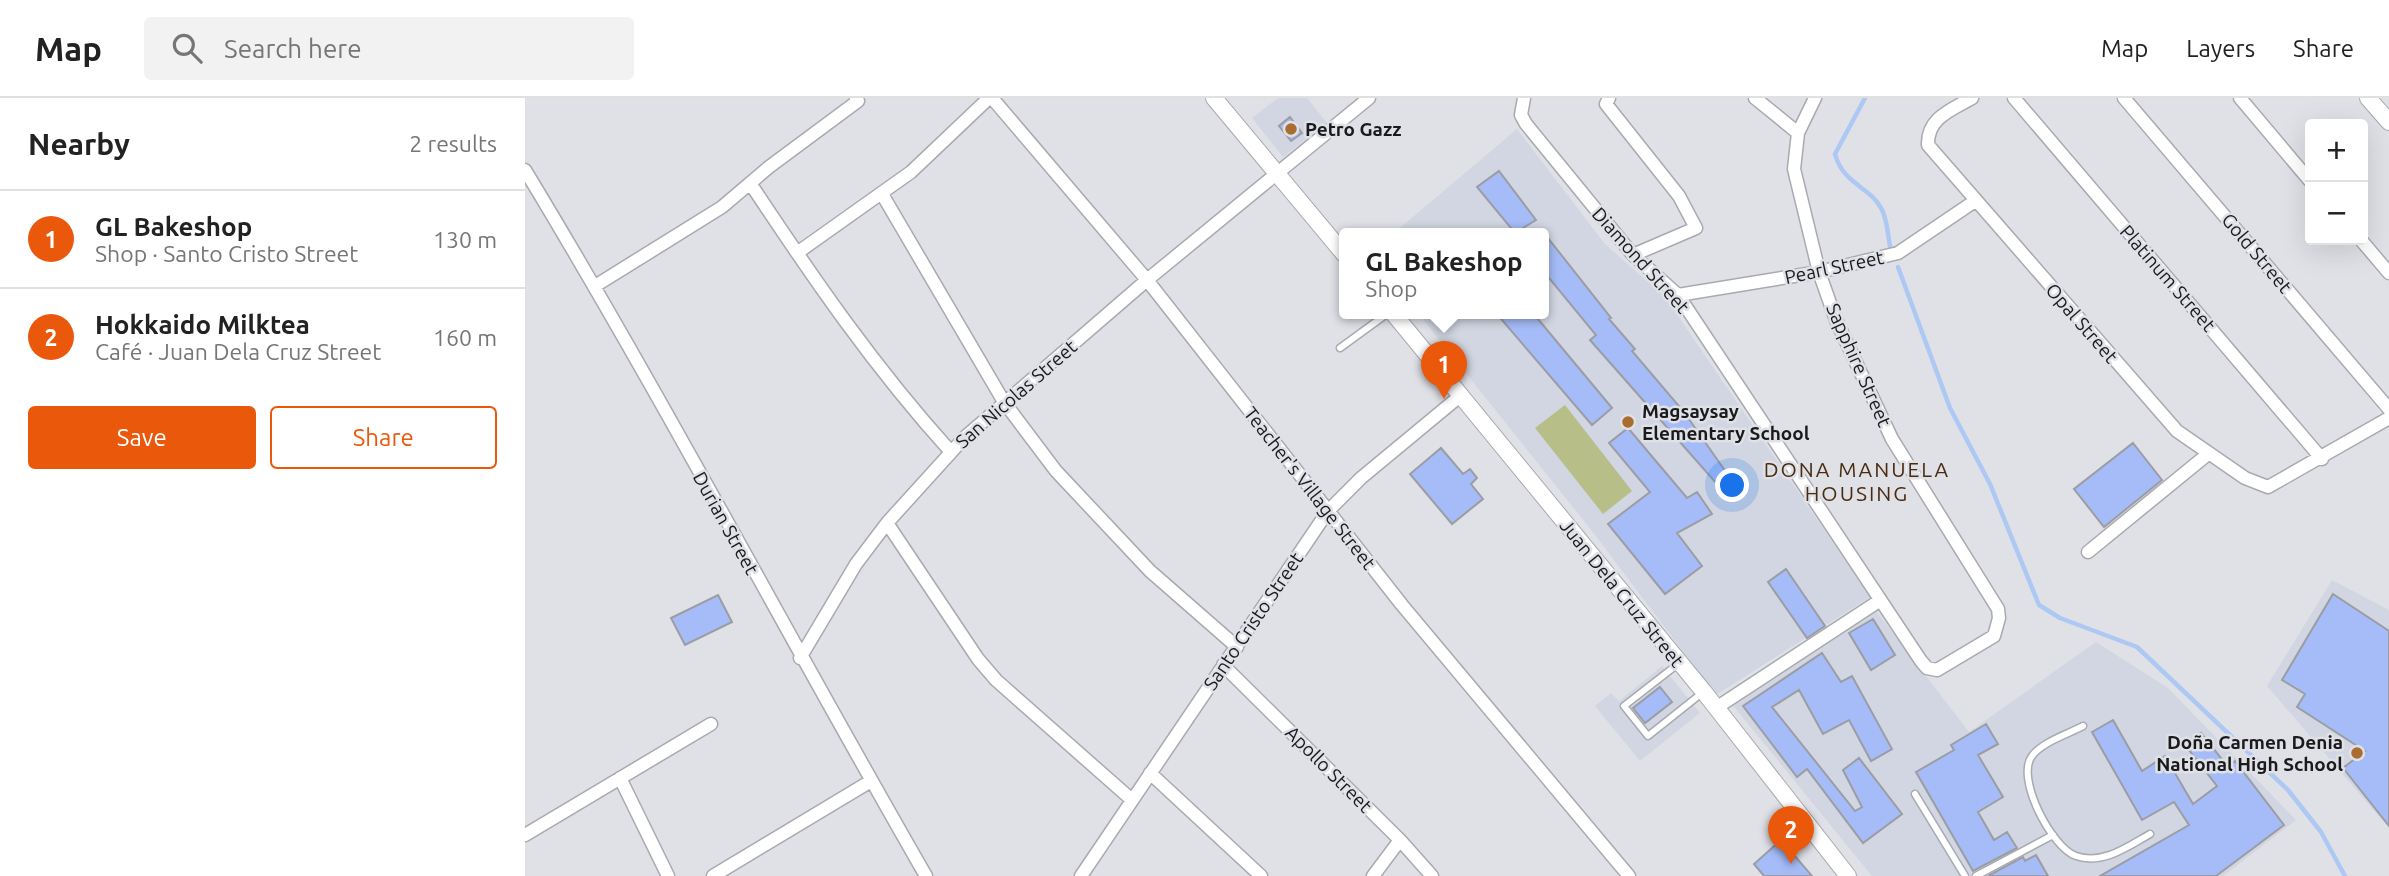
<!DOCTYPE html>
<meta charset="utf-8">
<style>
:root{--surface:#fff;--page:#f2f2f2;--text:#222;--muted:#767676;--line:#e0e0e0;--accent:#ea580c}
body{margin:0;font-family:Ubuntu,sans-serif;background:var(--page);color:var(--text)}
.controls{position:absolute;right:21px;top:21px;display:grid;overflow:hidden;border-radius:7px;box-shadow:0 7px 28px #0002}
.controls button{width:63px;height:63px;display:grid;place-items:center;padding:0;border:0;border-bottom:2px solid var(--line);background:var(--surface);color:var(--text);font:35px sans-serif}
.you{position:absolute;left:1208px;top:388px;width:24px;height:24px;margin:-18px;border:5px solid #fff;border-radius:50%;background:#1a73e8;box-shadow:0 0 0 10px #1a73e833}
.badge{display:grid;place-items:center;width:46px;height:46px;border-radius:50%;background:var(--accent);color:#fff;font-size:23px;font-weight:700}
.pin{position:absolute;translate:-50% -58px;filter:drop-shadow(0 2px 4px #0008)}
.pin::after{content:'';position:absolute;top:37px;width:24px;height:21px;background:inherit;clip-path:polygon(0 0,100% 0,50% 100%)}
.popup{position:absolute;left:814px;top:130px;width:210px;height:91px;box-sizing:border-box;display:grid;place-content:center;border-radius:7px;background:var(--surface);filter:drop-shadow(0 2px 5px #0005);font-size:23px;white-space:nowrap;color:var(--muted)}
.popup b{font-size:26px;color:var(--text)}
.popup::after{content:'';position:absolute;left:50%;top:100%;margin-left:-14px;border:14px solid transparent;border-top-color:var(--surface)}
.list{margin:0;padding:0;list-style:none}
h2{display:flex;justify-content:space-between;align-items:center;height:91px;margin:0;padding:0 28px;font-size:30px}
h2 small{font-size:23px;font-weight:400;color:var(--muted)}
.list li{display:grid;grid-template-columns:46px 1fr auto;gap:21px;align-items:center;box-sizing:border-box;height:98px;padding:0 28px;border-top:2px solid var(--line)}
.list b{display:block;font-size:26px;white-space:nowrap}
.list p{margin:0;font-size:23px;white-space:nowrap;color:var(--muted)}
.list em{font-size:23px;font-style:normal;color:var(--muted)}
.actions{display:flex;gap:14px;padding:21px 28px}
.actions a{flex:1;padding:16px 0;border:2px solid var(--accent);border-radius:7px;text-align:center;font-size:24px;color:var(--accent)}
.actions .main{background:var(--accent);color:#fff}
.icon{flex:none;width:38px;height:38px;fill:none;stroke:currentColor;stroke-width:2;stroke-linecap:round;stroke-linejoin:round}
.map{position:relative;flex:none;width:1864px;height:778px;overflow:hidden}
header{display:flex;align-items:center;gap:42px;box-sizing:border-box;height:98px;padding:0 35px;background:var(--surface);border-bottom:2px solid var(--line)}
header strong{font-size:33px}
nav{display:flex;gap:38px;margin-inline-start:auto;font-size:24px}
.search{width:490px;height:63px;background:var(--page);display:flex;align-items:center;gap:18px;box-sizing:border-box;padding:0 24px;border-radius:7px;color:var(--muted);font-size:26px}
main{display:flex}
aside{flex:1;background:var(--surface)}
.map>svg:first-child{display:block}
</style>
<header>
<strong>Map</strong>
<div class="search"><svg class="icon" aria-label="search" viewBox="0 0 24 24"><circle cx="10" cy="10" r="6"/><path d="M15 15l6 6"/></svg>Search here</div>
<nav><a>Map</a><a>Layers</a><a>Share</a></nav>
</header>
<main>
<aside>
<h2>Nearby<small>2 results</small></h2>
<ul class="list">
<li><span class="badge">1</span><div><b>GL Bakeshop</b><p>Shop · Santo Cristo Street</p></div><em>130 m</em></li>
<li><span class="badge">2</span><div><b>Hokkaido Milktea</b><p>Café · Juan Dela Cruz Street</p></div><em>160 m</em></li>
</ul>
<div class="actions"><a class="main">Save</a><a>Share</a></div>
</aside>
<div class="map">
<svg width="1864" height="778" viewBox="0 0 1864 778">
<rect width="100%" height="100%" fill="#dfe1e7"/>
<path fill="#d1d6e2" d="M 753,0 L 782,0 L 802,25 L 758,59 L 727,20 Z
M 992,31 L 1080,146 L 1140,199 L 1345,499 L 1191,597 L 1067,433 L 893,215 L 1019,215 L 1019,135 L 869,135 Z
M 1807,482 L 1864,512 L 1864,730 L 1742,588 Z
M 1348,509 L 1444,634 L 1571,544 L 1643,590 L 1771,722 L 1698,778 L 1347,778 L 1206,605 Z
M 1137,568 L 1175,615 L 1115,663 L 1070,608 L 1086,595 L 1094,603 Z"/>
<path fill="#b7be88" d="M 1040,307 L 1107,393 L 1078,416 L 1010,330 Z"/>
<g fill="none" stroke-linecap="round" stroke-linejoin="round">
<path stroke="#adc9f3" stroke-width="4.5" d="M 1340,0 L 1310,56 C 1318,86 1345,89 1356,110 C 1362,120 1363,137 1365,148
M 1373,169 L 1425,310 L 1465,386 L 1514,507 L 1535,520 L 1612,549 L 1763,692 L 1796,734 L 1820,778"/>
</g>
<path fill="#a5bcf8" stroke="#9b9da2" stroke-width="2" d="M 765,19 L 777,35 L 766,43 L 754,28 Z
M 974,73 L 1011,122 L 990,135 L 952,89 Z
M 1019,135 L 1086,220 L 1084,221 L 1110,251 L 1107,253 L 1159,314 L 1203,377 L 1191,385 L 1065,242 L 1071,237 L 1019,174 Z
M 971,215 L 1008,215 L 1087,310 L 1067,327 Z
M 1103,330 L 1162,400 L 1172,394 L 1187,416 L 1152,435 L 1177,468 L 1140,496 L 1083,426 L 1125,394 L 1084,345 Z
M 1608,345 L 1637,382 L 1579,429 L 1549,391 Z
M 916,350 L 938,376 L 945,371 L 952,380 L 946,386 L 958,401 L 927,426 L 885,376 Z
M 1261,471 L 1300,528 L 1282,540 L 1243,484 Z
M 1808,496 L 1864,533 L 1864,728 L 1818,670 L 1840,653 L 1772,609 L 1780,596 L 1757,582 Z
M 193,497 L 207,524 L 160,547 L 146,520 Z
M 1348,521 L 1370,557 L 1346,572 L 1324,535 Z
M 1297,555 L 1316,584 L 1327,578 L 1367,651 L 1346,663 L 1324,622 L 1298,636 L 1274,592 L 1247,609 L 1330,713 L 1337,709 L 1318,672 L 1334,660 L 1377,716 L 1338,745 L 1282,671 L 1272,679 L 1218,608 Z
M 1135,589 L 1147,604 L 1120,625 L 1108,610 Z
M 1588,622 L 1617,673 L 1640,658 L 1668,706 L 1692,688 L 1660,647 L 1676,635 L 1703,669 L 1710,663 L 1759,727 L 1691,778 L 1575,778 L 1664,727 L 1649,704 L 1617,722 L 1567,634 Z
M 1461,626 L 1473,646 L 1453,657 L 1478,699 L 1453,714 L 1469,742 L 1482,734 L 1492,750 L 1448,773 L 1391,674 L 1429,652 L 1426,647 Z
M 1256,742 L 1287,778 L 1239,778 L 1229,766 Z
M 1511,757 L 1523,778 L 1463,778 L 1498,759 L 1500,763 Z"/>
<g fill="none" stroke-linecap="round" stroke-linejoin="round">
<defs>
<path id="service" d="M 815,250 L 863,215
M 1153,566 L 1099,608 L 1123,638 L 1177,595
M 1558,628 C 1543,636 1517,644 1507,658 C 1490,680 1527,750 1551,758 C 1578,767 1602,749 1625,736
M 1390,696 L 1440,778
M 1451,778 L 1528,737"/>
<path id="minor" d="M 467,0 L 622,182 L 877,507 L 1104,778
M 999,0 L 996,17 L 1001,26 L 1108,157 L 1153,197 L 1396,563 L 1402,570 L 1412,572 L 1469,538 L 1474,520 L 1473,511 L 1367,341 L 1311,222 L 1294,174 L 1269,71 L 1273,35 L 1290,0
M 1084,0 L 1081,6 L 1154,98 L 1171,130 L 1108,157
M 1230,0 L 1273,35
M 1447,0 C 1426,12 1402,20 1403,47 L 1652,333 L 1720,380 L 1743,389 L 1864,320
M 1489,0 L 1797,361
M 1599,0 L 1864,311
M 1715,0 L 1785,83
M 0,72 C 140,303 266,544 401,778
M 225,85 C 288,180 349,269 426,354
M 357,96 L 479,304 L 531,373 L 625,473 L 712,549
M 1836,142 L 1864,175
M 272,155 L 386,74 L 464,0
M 70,188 L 197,109 L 244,69 L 333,3 L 331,0
M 1153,197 L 1294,174 L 1373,155 L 1450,103
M 362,425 L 453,561 L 471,582 L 607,702
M 1563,454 L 1683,356
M 275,560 L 331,466 L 362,425 L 439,340 L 622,182 L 844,0
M 698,567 L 875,742 L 907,778
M 1191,610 L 1354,503
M 625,675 L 736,778
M 95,680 L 143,778
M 0,737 L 186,626
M 188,778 L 346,683
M 556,778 L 803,413 L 836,380 L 935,298
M 848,778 L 875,742"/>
<path id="tertiary" d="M 689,0 L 819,156
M 1843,0 L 1864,24
M 868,215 L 1179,594 L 1323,778"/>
</defs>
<use href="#service" stroke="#a8aab0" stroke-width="9"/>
<use href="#minor" stroke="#a8aab0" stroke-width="15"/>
<use href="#tertiary" stroke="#a8aab0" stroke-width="18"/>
<use href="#service" stroke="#fff" stroke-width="6"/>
<use href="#minor" stroke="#fff" stroke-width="12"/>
<use href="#tertiary" stroke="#fff" stroke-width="16"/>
</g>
<g fill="#aa6d31" stroke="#dfe1e7" stroke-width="2.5">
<circle cx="766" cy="31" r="7"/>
<circle cx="1103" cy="324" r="7"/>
<circle cx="1832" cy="655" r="7"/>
</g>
<g text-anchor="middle" stroke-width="5" stroke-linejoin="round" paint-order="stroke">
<g font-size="19" font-weight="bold" fill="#1a1a1c" stroke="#dfe1e7" text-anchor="start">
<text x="780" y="38">Petro Gazz</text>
<text x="1117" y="320">Magsaysay<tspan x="1117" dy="22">Elementary School</tspan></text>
<text x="1818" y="651" text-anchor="end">Doña Carmen Denia<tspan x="1818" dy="22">National High School</tspan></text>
</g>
<g font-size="19" fill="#1a1a1c" stroke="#dfe1e7">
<text transform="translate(1732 155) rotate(50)" y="7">Gold Street</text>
<text transform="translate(1116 162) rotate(48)" y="7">Diamond Street</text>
<text transform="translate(1309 169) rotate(-12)" y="7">Pearl Street</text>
<text transform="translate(1643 180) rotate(49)" y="7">Platinum Street</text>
<text transform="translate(1557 225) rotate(49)" y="7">Opal Street</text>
<text transform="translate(1334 267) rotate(66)" y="7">Sapphire Street</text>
<text transform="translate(491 296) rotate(-41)" y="7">San Nicolas Street</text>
<text transform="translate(785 390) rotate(52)" y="7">Teacher's Village Street</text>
<text transform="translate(201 425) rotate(61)" y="7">Durian Street</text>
<text transform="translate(1097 495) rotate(51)" y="7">Juan Dela Cruz Street</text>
<text transform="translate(728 523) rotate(-56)" y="7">Santo Cristo Street</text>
<text transform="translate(804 671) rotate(45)" y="7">Apollo Street</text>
</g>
<g font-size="21" letter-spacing="2" fill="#492c10" stroke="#dfe1e7">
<text x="1332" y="379">DONA MANUELA<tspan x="1332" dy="24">HOUSING</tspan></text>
</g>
</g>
</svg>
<div class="controls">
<button>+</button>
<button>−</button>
</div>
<div class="you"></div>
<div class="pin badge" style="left:919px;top:301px">1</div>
<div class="popup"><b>GL Bakeshop</b>Shop</div>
<div class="pin badge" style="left:1266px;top:766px">2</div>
</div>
</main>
